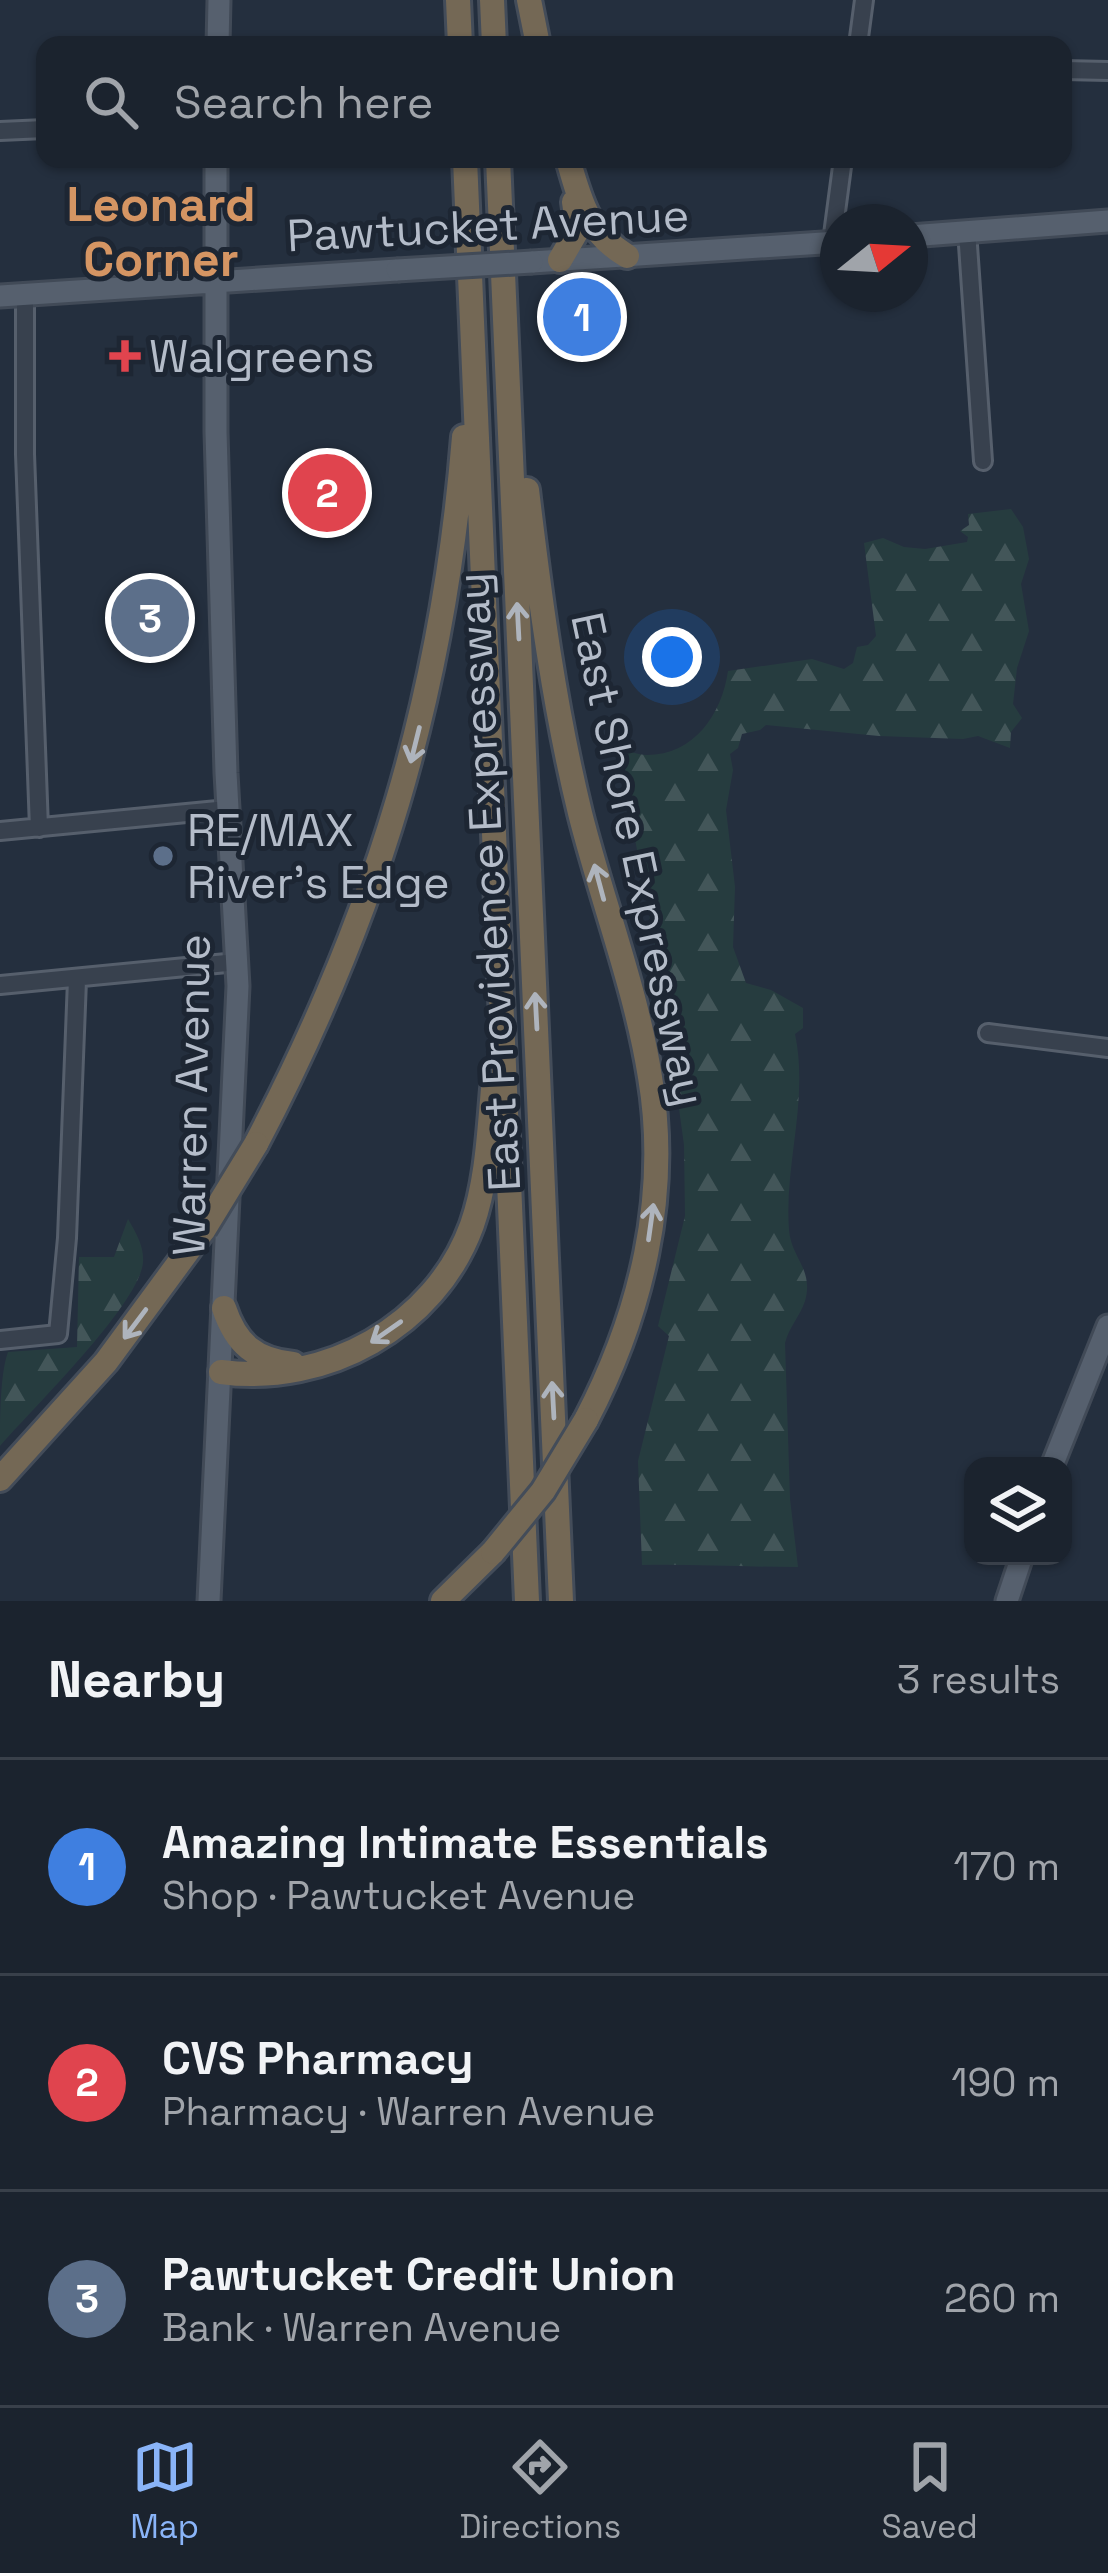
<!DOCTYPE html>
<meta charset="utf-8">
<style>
:root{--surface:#1b232e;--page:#242b36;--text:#f1f3f6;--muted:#a0a4aa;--line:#39404a;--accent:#8ab4f8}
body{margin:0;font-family:"Space Grotesk",sans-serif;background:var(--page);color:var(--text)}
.controls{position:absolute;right:36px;bottom:36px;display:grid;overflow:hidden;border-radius:24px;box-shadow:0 3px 9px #0004}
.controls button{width:108px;height:108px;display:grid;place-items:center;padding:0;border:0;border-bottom:3px solid var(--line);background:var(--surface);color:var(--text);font:60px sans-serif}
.compass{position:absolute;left:820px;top:204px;width:108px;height:108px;border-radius:50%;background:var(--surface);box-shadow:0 3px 9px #0004;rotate:72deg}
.you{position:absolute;left:672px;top:657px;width:42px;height:42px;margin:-30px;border:9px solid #fff;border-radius:50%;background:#1a73e8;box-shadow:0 0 0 18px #1a73e833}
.badge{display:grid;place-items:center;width:78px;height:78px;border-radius:50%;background:var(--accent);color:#fff;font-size:39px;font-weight:700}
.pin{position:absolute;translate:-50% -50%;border:6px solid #fff;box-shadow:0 3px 12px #0006}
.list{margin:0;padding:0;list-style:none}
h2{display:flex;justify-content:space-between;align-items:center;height:156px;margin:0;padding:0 48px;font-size:51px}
h2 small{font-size:39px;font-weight:400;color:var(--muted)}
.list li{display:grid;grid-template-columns:78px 1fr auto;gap:36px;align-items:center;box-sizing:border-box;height:216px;padding:0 48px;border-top:3px solid var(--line)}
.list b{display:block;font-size:45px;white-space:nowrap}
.list p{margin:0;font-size:39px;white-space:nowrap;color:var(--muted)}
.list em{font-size:39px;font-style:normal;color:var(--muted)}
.icon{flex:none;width:66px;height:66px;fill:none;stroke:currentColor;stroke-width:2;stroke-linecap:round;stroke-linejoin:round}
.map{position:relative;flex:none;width:1108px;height:1601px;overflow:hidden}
.search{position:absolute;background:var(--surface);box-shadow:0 3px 9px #0004;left:36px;right:36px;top:36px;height:132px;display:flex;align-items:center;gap:30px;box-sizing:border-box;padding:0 42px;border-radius:24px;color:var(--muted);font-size:45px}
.sheet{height:804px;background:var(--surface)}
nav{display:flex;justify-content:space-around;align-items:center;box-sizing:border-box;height:168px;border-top:3px solid var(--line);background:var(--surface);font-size:33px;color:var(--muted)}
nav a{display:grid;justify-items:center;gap:6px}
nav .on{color:var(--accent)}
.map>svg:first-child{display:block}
</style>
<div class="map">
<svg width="1108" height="1601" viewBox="0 0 1108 1601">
<defs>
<pattern id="forest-firs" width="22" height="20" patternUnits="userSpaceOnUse" patternTransform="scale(3)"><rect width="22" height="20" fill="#263c3f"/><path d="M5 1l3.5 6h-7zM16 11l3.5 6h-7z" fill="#435659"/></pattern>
</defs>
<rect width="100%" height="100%" fill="#242f3e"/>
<path fill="url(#forest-firs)" d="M 1011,509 L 1023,527 L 1029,559 L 1021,584 L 1029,631 L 1017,668 L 1013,704 L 1022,718 L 1011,732 L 1010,748 L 978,736 L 963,739 L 879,736 L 766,725 L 760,730 L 742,734 L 738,748 L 730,754 L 733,770 L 726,810 L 735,887 L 733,947 L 746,983 L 771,990 L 803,1008 L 803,1028 L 795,1034 C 809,1101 784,1164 789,1230 C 791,1258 814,1269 805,1301 C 800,1316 789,1327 785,1343 L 790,1499 L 798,1567 C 745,1567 694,1564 642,1565 L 638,1461 L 669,1336 L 658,1326 L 685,1216 L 684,1145 L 663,991 L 635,839 L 634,810 L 621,780 L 620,750 C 628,750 638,755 647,755 C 694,755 722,714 728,671 L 812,659 L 844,669 L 853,663 L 857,647 L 868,645 L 876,636 L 864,543 L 883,538 L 904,547 L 925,549 L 967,542 L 968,537 L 960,531 L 969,525 L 968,514 Z
M 128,1219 C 136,1233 144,1246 143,1262 C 140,1304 31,1410 0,1446 C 0,1420 0,1374 8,1352 L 77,1347 L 79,1257 L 114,1257 Z"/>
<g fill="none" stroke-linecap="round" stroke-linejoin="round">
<defs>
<path id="minor" d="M 858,45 L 864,0
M 1063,70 L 1108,71
M 0,131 L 45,129
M 967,231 L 983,461
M 832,242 L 843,159
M 25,294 L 25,454 L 39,828
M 0,831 L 228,809
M 0,985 L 237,962
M 988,1033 L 1108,1048
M 0,1340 L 58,1334 L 67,1238 L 77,980"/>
<path id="major" d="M 218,45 L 219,0
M 910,236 L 1108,221
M 532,262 L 838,242
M 0,296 L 397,270
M 1052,1466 L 1108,1326
M 209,1601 L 238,986 L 226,773 L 216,432 L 216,159
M 1007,1601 L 1022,1556"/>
<path id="highway" d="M 458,0 L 460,45
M 492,0 L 494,45
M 529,0 L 538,45
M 465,159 L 527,1601
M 498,159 L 561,1601
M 568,159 C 580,201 588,233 627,256
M 560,260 L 578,229 L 574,202
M 527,490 C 540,599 554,706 580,813 C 602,901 636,988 650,1077 C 670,1196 641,1315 586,1420
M 256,1144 C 377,914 443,697 464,437
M 224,1308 C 236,1344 255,1360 293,1364
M 221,1372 C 325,1386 435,1327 472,1225 C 487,1182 489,1134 493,1089
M 0,1479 L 106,1362 L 204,1229
M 443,1601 L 493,1552"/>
</defs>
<use href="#minor" stroke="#565f6c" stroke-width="22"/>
<use href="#major" stroke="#414a57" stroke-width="27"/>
<use href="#highway" stroke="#434c59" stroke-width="30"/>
<use href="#minor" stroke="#38414e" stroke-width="16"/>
<use href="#major" stroke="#56606e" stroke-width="21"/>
<use href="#highway" stroke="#746855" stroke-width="24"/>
<defs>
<path id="major-bridge" d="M 397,270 L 532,262"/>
<path id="highway-bridge" d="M 204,1229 L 256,1144
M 493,1552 L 543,1491 L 586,1420"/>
</defs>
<use href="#major-bridge" stroke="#414a57" stroke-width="27" stroke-linecap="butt"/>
<use href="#highway-bridge" stroke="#434c59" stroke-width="30" stroke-linecap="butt"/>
<use href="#major-bridge" stroke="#56606e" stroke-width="21"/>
<use href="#highway-bridge" stroke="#746855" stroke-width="24"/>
</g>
<defs><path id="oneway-shaft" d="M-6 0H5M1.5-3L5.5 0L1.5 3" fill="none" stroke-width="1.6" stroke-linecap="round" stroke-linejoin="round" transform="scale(3)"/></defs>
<g stroke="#aeb4bd">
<use href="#oneway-shaft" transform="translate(518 621) rotate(-93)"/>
<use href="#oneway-shaft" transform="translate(415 745) rotate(104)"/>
<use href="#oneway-shaft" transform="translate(599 882) rotate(-105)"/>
<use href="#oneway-shaft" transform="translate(536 1011) rotate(-93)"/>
<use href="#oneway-shaft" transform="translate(651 1222) rotate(-82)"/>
<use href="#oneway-shaft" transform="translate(135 1324) rotate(127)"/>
<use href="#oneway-shaft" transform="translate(386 1332) rotate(145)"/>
<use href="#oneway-shaft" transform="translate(553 1400) rotate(-93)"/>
</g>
<path fill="#e0444e" stroke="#1d2633" stroke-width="4.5" d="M119 338h12v12h12v12h-12v12h-12v-12h-12v-12h12z"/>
<circle fill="#5c6f8a" stroke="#1d2633" stroke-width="4.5" cx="163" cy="856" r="12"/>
<g text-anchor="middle" stroke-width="10" stroke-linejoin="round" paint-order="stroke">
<g font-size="45" fill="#b4bcc9" stroke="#1d2633">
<text transform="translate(488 225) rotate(-3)" y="16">Pawtucket Avenue</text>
<text transform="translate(639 859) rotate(78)" y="16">East Shore Expressway</text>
<text transform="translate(488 882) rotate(-93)" y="16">East Providence Expressway</text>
<text transform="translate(191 1095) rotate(-89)" y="16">Warren Avenue</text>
</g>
<g font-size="45" fill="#b4bcc9" stroke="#1d2633" text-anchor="start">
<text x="149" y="372">Walgreens</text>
<text x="187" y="846">RE/MAX<tspan x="187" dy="52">River's Edge</tspan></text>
</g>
<g font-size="48" font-weight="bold" fill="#d59563" stroke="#1d2633">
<text x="161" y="221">Leonard<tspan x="161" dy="55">Corner</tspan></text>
</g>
</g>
</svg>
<div class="controls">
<button><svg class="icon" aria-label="layers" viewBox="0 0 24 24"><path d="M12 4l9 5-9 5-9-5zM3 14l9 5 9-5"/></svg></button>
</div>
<svg class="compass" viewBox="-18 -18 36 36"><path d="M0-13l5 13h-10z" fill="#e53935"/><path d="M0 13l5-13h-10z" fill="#a0a4aa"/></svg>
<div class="you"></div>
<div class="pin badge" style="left:582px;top:317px;background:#3f7fe0">1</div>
<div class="pin badge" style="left:327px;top:493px;background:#e0444e">2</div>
<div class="pin badge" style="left:150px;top:618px;background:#5c6f8a">3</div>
<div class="search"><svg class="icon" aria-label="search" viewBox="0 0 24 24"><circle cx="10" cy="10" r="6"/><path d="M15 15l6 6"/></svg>Search here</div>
</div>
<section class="sheet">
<h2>Nearby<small>3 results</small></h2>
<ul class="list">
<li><span class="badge" style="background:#3f7fe0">1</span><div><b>Amazing Intimate Essentials</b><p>Shop · Pawtucket Avenue</p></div><em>170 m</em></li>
<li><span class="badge" style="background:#e0444e">2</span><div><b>CVS Pharmacy</b><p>Pharmacy · Warren Avenue</p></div><em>190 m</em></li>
<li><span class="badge" style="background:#5c6f8a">3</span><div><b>Pawtucket Credit Union</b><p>Bank · Warren Avenue</p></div><em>260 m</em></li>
</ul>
</section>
<nav>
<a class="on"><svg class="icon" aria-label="map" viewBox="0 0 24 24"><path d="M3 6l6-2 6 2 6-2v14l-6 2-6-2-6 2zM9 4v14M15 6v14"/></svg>Map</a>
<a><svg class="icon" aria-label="directions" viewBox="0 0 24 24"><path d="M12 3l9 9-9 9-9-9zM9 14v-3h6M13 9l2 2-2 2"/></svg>Directions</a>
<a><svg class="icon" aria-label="saved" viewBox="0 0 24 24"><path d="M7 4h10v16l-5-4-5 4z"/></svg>Saved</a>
</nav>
